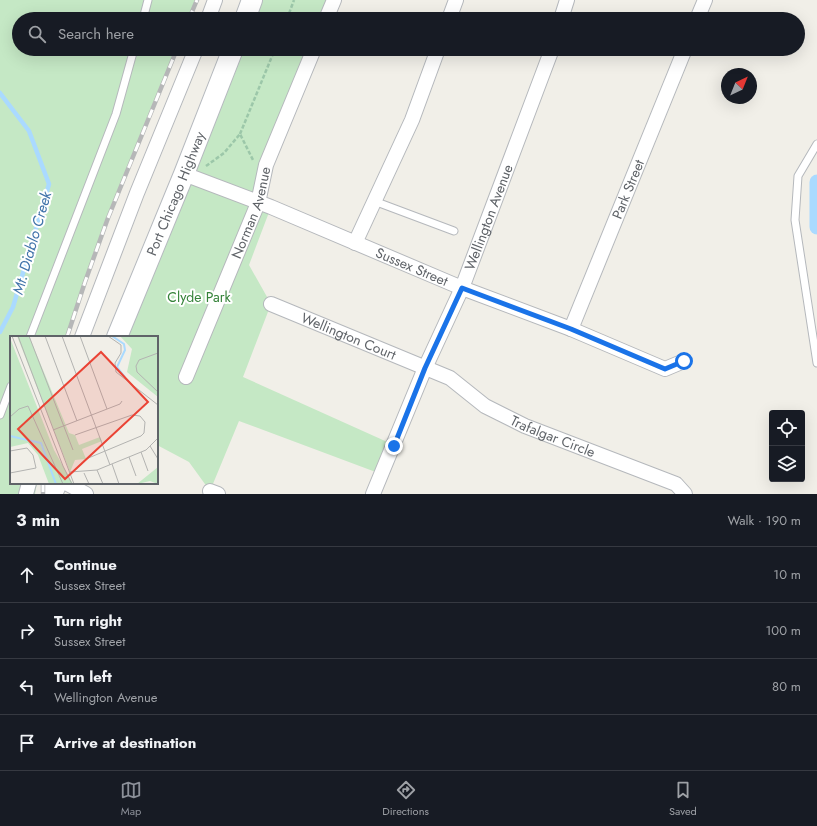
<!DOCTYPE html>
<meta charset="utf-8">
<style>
:root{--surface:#171b24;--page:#20242c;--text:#f1f3f6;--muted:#9ea1a6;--line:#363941;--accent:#8c9099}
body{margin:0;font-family:Jost,sans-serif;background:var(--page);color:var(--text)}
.controls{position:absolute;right:12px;bottom:12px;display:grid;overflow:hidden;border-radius:4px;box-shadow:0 4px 16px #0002}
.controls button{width:36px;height:36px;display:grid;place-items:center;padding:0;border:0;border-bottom:1px solid var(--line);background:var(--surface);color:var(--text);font:20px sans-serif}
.compass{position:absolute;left:721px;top:68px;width:36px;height:36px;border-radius:50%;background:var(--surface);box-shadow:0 4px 16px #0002;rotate:43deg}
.stop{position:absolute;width:12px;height:12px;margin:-9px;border:3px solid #1a73e8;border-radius:50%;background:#fff}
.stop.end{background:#1a73e8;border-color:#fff;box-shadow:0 1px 4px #0008}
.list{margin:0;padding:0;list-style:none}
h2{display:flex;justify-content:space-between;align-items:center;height:52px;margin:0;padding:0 16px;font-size:17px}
h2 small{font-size:13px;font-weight:400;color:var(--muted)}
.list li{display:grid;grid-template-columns:26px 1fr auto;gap:12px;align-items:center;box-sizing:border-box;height:56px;padding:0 16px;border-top:1px solid var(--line)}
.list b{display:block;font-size:15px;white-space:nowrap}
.list p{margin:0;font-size:13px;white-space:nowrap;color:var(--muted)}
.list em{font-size:13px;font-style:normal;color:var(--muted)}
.icon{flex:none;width:22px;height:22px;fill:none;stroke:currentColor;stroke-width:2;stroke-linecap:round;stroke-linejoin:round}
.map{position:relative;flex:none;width:817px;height:494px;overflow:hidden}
.search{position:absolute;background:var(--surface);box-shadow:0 4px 16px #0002;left:12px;right:12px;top:12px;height:44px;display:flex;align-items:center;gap:10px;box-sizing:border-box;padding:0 14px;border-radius:22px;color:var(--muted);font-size:15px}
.sheet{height:276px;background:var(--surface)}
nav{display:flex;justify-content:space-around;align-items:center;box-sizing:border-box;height:56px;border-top:1px solid var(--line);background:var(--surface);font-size:11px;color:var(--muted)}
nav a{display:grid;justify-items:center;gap:2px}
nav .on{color:var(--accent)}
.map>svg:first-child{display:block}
</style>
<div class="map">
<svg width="817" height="494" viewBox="0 0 817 494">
<rect width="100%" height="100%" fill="#f1efe8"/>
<path fill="#c5e8c5" d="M 0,0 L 197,0 L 189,19 L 19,19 L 19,49 L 177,49 L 108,218 L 85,282 L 67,337 L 11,337 L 11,483 L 37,483 L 35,494 L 0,494 Z
M 252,0 L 334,0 L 326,19 L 245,19 Z
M 233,49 L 314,49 L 258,203 L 271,207 L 249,265 L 271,304 L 243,377 L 394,445 L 381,474 L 239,421 L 210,491 L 189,462 L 157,445 L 157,337 L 117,337 Z"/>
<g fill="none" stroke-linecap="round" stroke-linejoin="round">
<path stroke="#aadaff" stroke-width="4.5" d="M 0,93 L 29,131 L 49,184 L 13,307 L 0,332"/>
<path stroke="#aadaff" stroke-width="15" d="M 817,182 L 817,227"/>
<defs>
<path id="lane" d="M 143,19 L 148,0
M 817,144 L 798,176 L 795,220 L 817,363
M 374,201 L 454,231
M 30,337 L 116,114 L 134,49
M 0,415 L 11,386"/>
<g id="street">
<path d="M 208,19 L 215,0"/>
<path d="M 326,19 L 334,0"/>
<path d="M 449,19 L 456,0"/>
<path d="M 561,19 L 567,0"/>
<path d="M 697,19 L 705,0"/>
<path id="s1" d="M 184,174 L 271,207 L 462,288 L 571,329 L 665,369 L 684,361"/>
<path d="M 355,243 L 412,120 L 438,49"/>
<path id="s2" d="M 271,304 L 450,378 L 485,406 L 525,426 L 676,484 L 685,494"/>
<path id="s3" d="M 571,329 L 685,49"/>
<path d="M 82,337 L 137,193 L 196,49"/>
<path id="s4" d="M 186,377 L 258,203 L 266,165 L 314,49"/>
<path d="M 66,483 L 86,494"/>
<path d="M 210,491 L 218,494"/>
<path d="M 26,494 L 29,483"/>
<path id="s5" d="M 373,494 L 425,368 L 462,288 L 552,49"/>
</g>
<g id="secondary">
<path d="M 245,19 L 252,0"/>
<path id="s6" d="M 117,337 L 184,174 L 233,49"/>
<path d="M 52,494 L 57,483"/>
</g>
</defs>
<use href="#lane" stroke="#b5b8bc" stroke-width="9"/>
<use href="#street" stroke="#b5b8bc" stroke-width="16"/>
<use href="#secondary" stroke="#b6babf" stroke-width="22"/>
<path stroke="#9cc7a9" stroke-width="2.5" stroke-dasharray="4 2" stroke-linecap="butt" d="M 287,19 L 294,0
M 240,134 L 275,49
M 206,166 L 224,153 L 240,134 L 253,160"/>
<use href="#lane" stroke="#fff" stroke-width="7"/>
<use href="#street" stroke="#fff" stroke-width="14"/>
<use href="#secondary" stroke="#fff" stroke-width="20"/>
<defs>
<path id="rail" d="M 189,19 L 197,0
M 67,337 L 85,282 L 108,218 L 177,49
M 43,483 L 43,494"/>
</defs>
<use href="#rail" stroke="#b6b7b8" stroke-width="4.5"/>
<use href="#rail" stroke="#fff" stroke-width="3" stroke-dasharray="9" stroke-linecap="butt"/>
</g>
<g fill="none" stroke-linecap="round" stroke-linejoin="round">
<path stroke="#1a73e8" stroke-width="5" d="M 394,446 L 425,368 L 462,288 L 571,329 L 665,369 L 684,361"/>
</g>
<g text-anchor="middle" stroke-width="4" stroke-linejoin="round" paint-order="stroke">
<g font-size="14" fill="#5f6368" stroke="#fff">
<text dy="5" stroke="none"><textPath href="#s3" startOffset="151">Park Street</textPath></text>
<text dy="5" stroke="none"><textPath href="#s6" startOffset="155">Port Chicago Highway</textPath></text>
<text dy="5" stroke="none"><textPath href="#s4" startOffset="177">Norman Avenue</textPath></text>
<text dy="5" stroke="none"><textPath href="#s5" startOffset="300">Wellington Avenue</textPath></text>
<text dy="5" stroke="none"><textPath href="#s1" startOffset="246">Sussex Street</textPath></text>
<text dy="5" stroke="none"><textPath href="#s2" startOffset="84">Wellington Court</textPath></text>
<text dy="5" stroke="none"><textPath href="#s2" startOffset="313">Trafalgar Circle</textPath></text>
</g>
<g font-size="14" fill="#348238" stroke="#fff">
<text x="199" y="302">Clyde Park</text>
</g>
<g font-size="15" font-style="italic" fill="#4174aa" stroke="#fff">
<text transform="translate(32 243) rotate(-74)" y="5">Mt. Diablo Creek</text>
</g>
</g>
<g transform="translate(10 336)">
<rect width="148" height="148" fill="#f1efe8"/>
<path d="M 7,0 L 19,0 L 59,97 L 65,99 L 69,109 L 90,101 L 92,105 L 72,113 L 76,123 L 65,124 L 60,136 ZM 110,0 L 148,0 L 148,61 L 117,36 L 122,13 ZM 0,2 L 44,114 L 63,148 L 39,148 L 28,119 L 18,107 L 0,111 ZM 148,131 L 148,148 L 140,145 L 127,148 Z" fill="#c5e8c5"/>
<path fill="none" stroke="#aadaff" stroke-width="2" d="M 102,0 L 114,8 L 115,14 L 107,31 L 115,41M 0,100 L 31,107 L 46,148"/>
<path fill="none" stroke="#b3b3b1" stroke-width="1" d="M 2,0 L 53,130 L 62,148M 8,0 L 64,148M 19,0 L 63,114M 35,0 L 67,85M 52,0 L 100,129M 70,0 L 97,73M 98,0 L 111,9 L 111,17 L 105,27 L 106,36 L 148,69M 148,17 L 129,24 L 126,30 L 127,36 L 148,56M 0,81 L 9,73 L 18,70 L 53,148M 43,94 L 110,68 L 112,65M 65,99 L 122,79 L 130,80 L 135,86 L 134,97 L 131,100 L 76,123M 140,110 L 148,123M 0,115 L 17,112 L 23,119 L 26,132 L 0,137M 131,116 L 138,135M 119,121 L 126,140M 102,128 L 109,148M 87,134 L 93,148M 60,136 L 87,134 L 136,114 L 148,102M 74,137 L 79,148"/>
<path fill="#ea4335" fill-opacity="0.15" stroke="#ea4335" stroke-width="2" d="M 91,16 L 138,66 L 55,143 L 8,93 Z"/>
<rect width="148" height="148" fill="none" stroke="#5f6368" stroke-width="2"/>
</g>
</svg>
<div class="controls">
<button><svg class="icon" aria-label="locate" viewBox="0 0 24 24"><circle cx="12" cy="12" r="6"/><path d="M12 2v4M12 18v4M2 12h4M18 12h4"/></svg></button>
<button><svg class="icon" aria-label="layers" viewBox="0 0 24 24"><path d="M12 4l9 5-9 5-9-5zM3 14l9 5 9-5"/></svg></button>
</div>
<svg class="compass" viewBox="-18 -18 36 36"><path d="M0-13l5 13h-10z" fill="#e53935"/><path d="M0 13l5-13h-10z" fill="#9ea1a6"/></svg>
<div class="stop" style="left:684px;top:361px"></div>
<div class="stop end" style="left:394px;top:446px"></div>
<div class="search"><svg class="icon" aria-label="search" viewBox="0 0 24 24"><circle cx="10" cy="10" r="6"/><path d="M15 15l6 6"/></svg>Search here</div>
</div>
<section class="sheet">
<h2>3 min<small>Walk · 190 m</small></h2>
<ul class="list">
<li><svg class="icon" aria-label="ahead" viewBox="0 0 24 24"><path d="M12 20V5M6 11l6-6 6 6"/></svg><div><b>Continue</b><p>Sussex Street</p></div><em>10 m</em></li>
<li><svg class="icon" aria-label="right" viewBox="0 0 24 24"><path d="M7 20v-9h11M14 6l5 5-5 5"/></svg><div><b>Turn right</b><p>Sussex Street</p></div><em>100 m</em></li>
<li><svg class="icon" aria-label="left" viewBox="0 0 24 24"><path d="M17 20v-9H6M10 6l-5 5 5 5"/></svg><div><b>Turn left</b><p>Wellington Avenue</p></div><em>80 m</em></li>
<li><svg class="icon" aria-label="arrive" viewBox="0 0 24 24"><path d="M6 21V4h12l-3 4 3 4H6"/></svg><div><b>Arrive at destination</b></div></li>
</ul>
</section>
<nav>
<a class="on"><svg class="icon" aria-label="map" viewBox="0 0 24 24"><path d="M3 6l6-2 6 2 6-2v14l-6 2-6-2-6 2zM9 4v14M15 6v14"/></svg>Map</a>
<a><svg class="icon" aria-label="directions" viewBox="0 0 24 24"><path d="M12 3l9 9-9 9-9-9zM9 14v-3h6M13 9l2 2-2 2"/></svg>Directions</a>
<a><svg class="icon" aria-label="saved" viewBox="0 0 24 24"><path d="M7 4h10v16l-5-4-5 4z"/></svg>Saved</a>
</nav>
